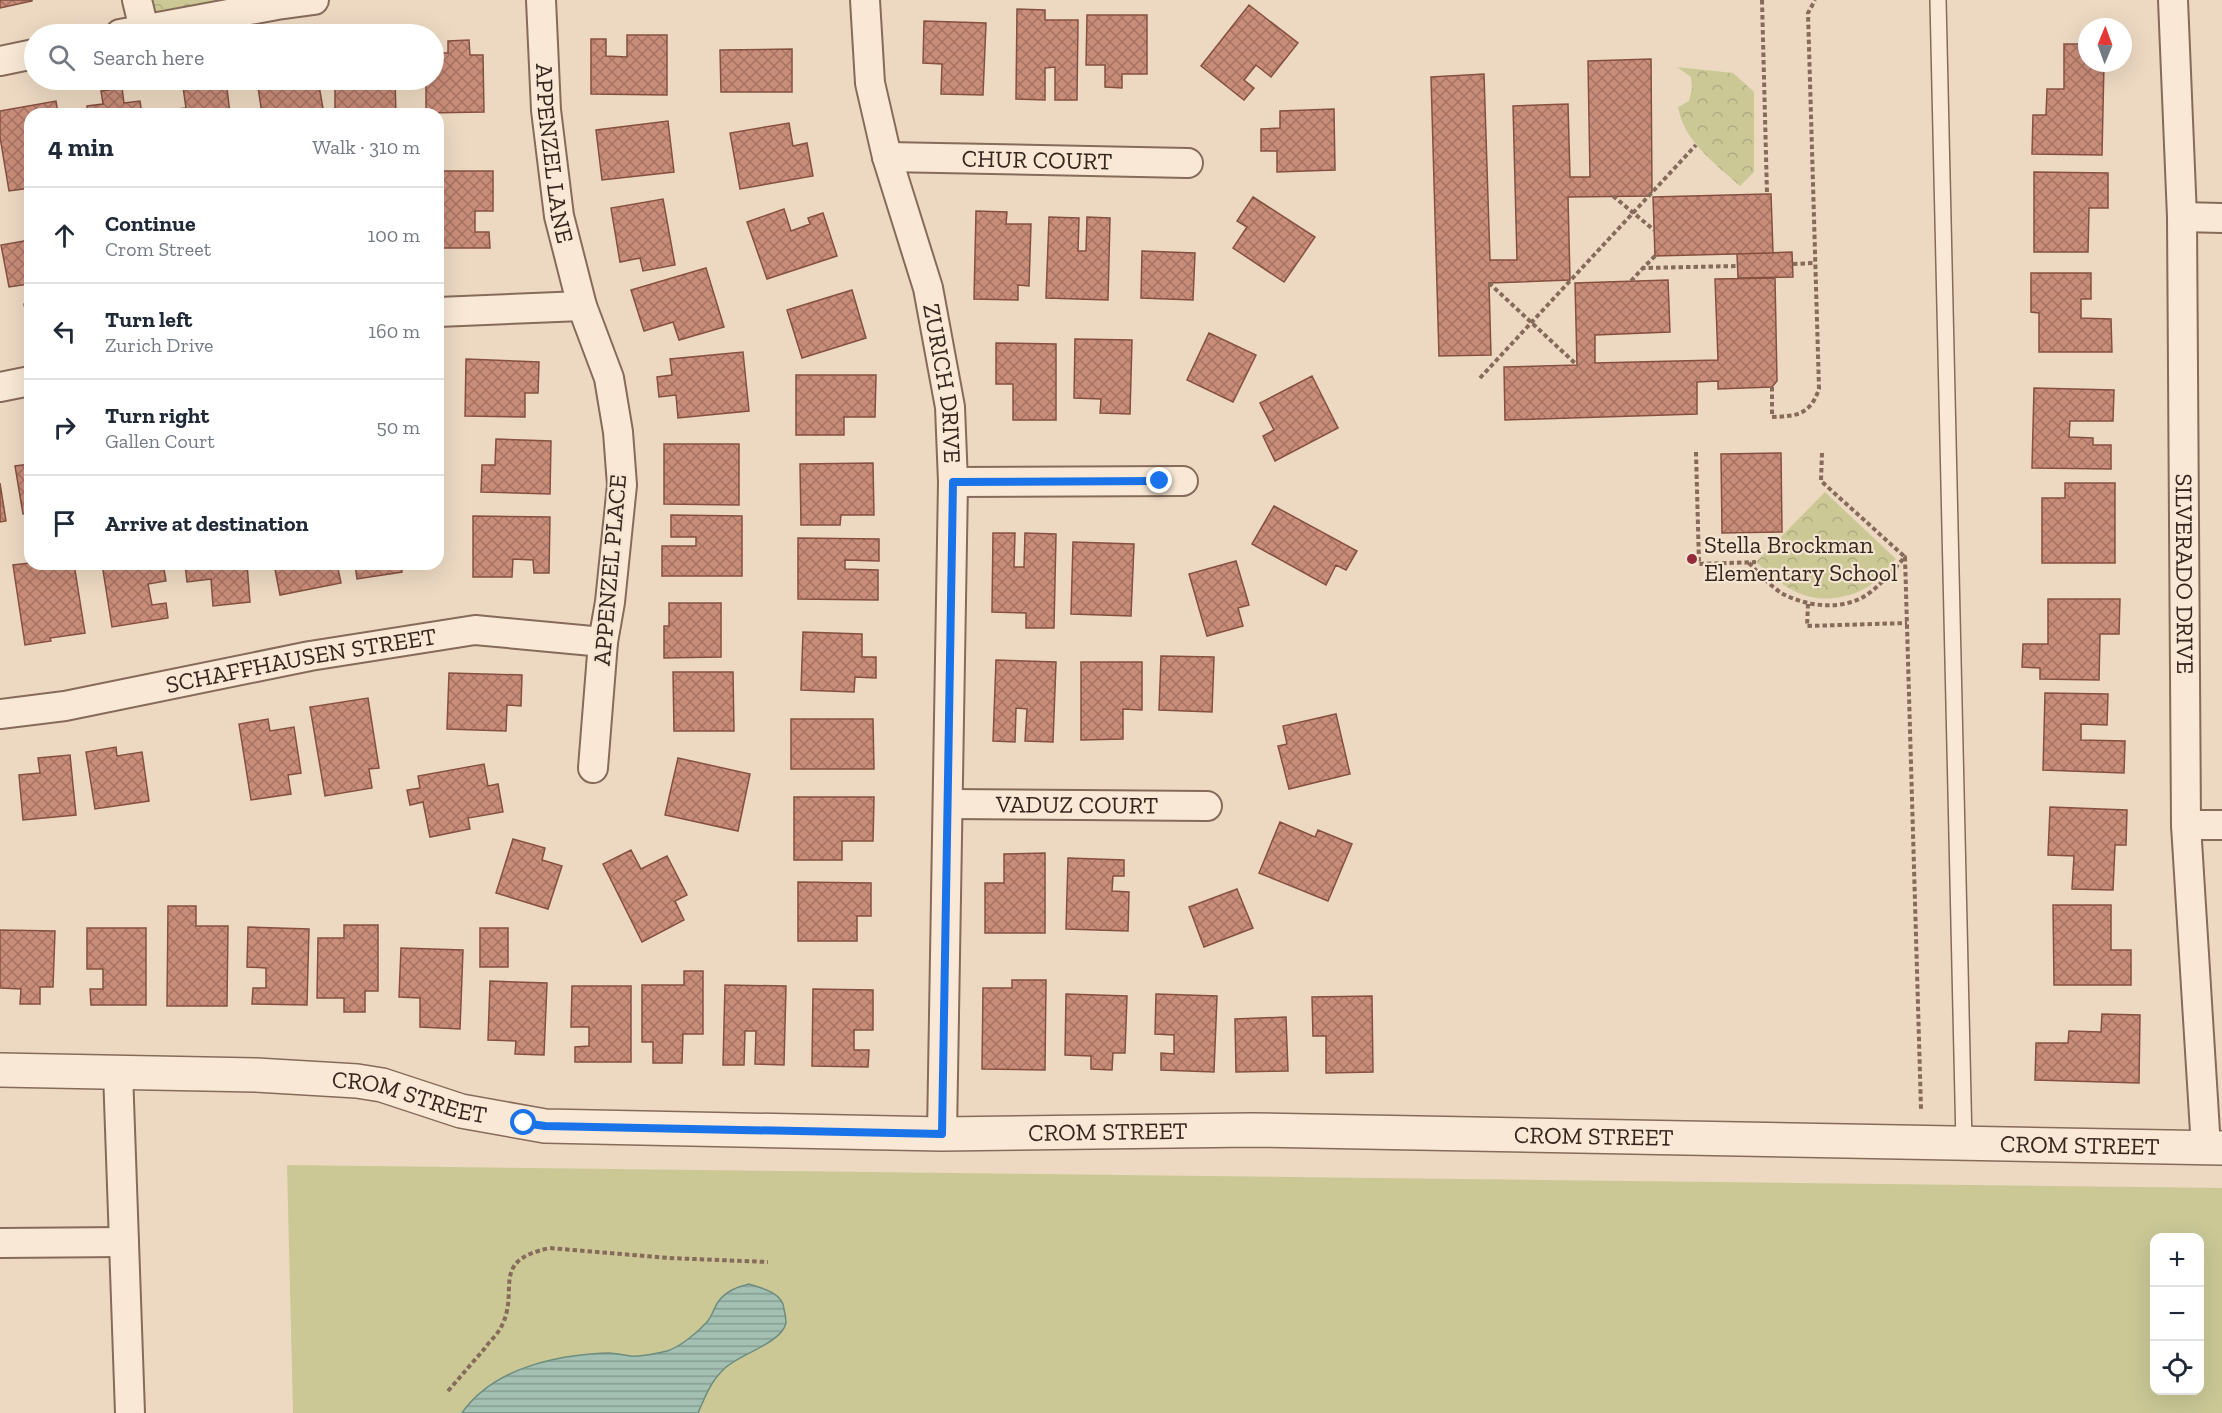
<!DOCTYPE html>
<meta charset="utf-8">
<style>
:root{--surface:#fff;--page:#f6f6f7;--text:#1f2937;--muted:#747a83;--line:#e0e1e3}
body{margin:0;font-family:"Zilla Slab",serif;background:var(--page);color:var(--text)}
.controls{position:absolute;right:18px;bottom:18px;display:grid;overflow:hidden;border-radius:12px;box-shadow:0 6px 24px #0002}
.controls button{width:54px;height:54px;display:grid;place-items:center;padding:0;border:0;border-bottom:2px solid var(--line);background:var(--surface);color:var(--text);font:30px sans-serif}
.compass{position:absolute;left:2078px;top:18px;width:54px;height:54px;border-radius:50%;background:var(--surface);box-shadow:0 6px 24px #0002;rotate:1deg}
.stop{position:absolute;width:18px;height:18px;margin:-14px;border:4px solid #1a73e8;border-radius:50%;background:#fff}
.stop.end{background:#1a73e8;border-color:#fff;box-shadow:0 2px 6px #0008}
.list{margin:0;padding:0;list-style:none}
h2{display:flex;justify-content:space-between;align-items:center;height:78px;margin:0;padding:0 24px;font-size:26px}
h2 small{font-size:20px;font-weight:400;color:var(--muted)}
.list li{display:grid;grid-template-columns:39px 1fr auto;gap:18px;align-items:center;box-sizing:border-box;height:96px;padding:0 24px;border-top:2px solid var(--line)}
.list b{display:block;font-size:22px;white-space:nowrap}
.list p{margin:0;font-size:20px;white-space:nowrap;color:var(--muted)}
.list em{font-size:20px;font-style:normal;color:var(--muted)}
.icon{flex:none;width:33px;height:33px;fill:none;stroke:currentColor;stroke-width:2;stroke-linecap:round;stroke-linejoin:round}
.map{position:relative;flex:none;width:2222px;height:1413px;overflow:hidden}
.search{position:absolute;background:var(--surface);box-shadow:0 6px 24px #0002;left:24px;top:24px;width:420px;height:66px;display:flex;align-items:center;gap:15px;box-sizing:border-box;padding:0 21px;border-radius:33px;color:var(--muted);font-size:22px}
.panel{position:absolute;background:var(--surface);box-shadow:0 6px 24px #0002;left:24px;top:108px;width:420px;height:462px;border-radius:18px}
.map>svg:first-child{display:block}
</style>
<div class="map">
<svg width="2222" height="1413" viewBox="0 0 2222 1413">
<defs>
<pattern id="forest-crowns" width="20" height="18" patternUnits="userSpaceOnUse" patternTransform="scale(1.5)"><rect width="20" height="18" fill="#cbc896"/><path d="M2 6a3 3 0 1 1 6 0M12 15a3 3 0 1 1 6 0" fill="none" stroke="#afac81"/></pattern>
<pattern id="water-rules" width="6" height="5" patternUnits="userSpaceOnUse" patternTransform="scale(1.5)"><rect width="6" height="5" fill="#a4c0b3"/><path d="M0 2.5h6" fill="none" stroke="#869c91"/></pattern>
<pattern id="building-cross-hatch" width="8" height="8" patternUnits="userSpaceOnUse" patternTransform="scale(1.5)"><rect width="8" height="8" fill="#ca8d79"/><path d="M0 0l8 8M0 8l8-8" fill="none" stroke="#a57363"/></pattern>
</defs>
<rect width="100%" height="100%" fill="#edd9c2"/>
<path fill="#cbc896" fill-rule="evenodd" d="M 287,1165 L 2222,1188 L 2222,1413 L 293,1413 ZM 2154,1238 L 2200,1238 L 2200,1390 L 2154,1390 Z"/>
<path fill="url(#forest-crowns)" d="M 137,0 L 316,0 L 144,29 Z
M 1677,67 L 1733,73 L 1754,92 L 1754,172 L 1740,186 C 1715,163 1684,142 1678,107 L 1689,101 L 1692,88 L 1691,77 Z
M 1825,492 L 1896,559 C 1888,566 1882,576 1873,583 C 1862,592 1849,596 1834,598 C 1801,602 1780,584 1756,562 Z"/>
<path fill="url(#water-rules)" stroke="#6c8d7f" stroke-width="1.5" d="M 749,1284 C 762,1288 783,1293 784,1309 C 785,1313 786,1319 786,1323 C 781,1344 739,1354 724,1369 C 711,1381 705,1397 698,1413 L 462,1413 C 493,1368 556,1355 608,1353 C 616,1353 623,1355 631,1356 C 643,1357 655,1354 667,1351 C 680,1347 698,1332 707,1322 C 712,1316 714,1308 718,1302 C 726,1291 737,1287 749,1284 Z"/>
<path fill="url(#building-cross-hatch)" stroke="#855040" stroke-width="1.5" d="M 0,0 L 32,0 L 32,1 L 0,8 Z
M 1249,5 L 1298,43 L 1271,77 L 1256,65 L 1244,80 L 1254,88 L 1244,100 L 1201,66 Z
M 1017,9 L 1045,10 L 1045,20 L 1078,20 L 1077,100 L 1055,100 L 1055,67 L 1045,68 L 1045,100 L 1016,99 Z
M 1087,15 L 1147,15 L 1147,74 L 1122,74 L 1122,88 L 1105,87 L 1105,65 L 1086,65 Z
M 924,21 L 986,23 L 983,95 L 941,94 L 942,64 L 923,63 Z
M 627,35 L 667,35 L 667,95 L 591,94 L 591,39 L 606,39 L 606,56 L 627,57 Z
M 469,40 L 470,55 L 483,55 L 484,112 L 426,113 L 426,80 L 434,80 L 434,53 L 448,53 L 448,41 Z
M 2064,44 L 2087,44 L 2087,63 L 2104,63 L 2102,155 L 2032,154 L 2033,115 L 2046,115 L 2047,89 L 2064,89 Z
M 792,49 L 792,92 L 721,92 L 720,50 Z
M 1651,59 L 1652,192 L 1649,196 L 1568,197 L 1570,280 L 1489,283 L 1491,355 L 1439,356 L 1431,77 L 1484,74 L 1490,260 L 1517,260 L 1513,106 L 1568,104 L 1570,177 L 1590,177 L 1588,61 Z
M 182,80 L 226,80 L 230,114 L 169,114 L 169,110 L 186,108 Z
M 257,80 L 318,80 L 324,114 L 262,114 Z
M 354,80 L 395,80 L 396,114 L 335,114 L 335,84 L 354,83 Z
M 122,88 L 124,103 L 140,101 L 142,114 L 88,114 L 87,106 L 103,104 L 101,91 Z
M 56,101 L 58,114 L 30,114 L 30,188 L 9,191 L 0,137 L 0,111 Z
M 1334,109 L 1335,170 L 1277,172 L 1277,151 L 1261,151 L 1261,129 L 1280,128 L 1280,111 Z
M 668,121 L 674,172 L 602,180 L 596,130 Z
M 789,123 L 793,146 L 807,143 L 813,176 L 740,189 L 730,133 Z
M 438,171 L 493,171 L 493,211 L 475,211 L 475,232 L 489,232 L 490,248 L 438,248 Z
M 2034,172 L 2108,173 L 2108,208 L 2089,208 L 2088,252 L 2034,252 Z
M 1767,194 L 1771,194 L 1773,253 L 1655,256 L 1653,197 Z
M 1253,197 L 1315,237 L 1284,282 L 1233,248 L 1247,227 L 1237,221 Z
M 663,199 L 675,265 L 643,271 L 640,258 L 620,262 L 611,208 Z
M 784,209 L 791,231 L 810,224 L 808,218 L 823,213 L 837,256 L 767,279 L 747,222 Z
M 976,211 L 1007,212 L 1006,224 L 1031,224 L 1029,286 L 1018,285 L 1018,300 L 974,299 Z
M 1049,217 L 1079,218 L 1078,251 L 1086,251 L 1087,217 L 1110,218 L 1108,300 L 1046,298 Z
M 30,240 L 30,287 L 29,284 L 9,287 L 1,245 Z
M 1142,251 L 1195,253 L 1193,300 L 1141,298 Z
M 1792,252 L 1793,277 L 1738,278 L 1737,254 Z
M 706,268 L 724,327 L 679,340 L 673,322 L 644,331 L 631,290 Z
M 2031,273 L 2091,273 L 2091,299 L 2081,299 L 2081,318 L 2111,319 L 2112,352 L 2039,352 L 2039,313 L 2031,312 Z
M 1775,278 L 1777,381 L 1772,387 L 1718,389 L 1718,381 L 1697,382 L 1697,414 L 1505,420 L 1504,367 L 1577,365 L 1575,283 L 1668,280 L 1670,332 L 1595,335 L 1595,363 L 1718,360 L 1715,279 Z
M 852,290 L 866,338 L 802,358 L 787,310 Z
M 30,302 L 30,318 L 27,319 L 24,304 Z
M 1209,333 L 1256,355 L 1233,402 L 1187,380 Z
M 1075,339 L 1132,340 L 1130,414 L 1100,413 L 1101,399 L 1074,398 Z
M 996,343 L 1056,344 L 1056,420 L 1013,420 L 1013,384 L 996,384 Z
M 743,352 L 749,411 L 678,418 L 676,395 L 659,397 L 657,377 L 672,375 L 670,359 Z
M 466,359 L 539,362 L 538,393 L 525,393 L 525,417 L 465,416 Z
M 796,375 L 876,375 L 875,417 L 844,417 L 844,435 L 796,435 Z
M 1312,376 L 1338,428 L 1275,461 L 1263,436 L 1274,430 L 1260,403 Z
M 2034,388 L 2114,390 L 2113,421 L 2070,421 L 2069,437 L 2093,438 L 2093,445 L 2111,445 L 2111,469 L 2032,468 Z
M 496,439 L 551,441 L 550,494 L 481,492 L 482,465 L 495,465 Z
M 664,444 L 739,444 L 739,505 L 664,504 Z
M 1781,453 L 1782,532 L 1722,533 L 1721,454 Z
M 873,463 L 874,515 L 841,515 L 840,525 L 801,525 L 800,464 Z
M 30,464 L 30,513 L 23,514 L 15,466 Z
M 0,483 L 6,521 L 0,522 Z
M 2065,483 L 2115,483 L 2115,563 L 2042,563 L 2042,498 L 2065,498 Z
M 1274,506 L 1357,551 L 1346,570 L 1336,565 L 1326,585 L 1252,544 Z
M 671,515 L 742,516 L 742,576 L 662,576 L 662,546 L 696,546 L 696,537 L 671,537 Z
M 473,516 L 550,517 L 549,573 L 534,573 L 533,560 L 513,559 L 512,577 L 473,577 Z
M 993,533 L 1015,533 L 1014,567 L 1024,567 L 1025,533 L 1056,534 L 1054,628 L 1026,628 L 1026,613 L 992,612 Z
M 798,538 L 879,539 L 879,561 L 845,560 L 845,569 L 878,570 L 878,600 L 798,599 Z
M 1073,542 L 1134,544 L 1131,616 L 1071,614 Z
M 1236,561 L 1249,605 L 1238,608 L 1243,626 L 1207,636 L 1189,574 Z
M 30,563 L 74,564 L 85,633 L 50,638 L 51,641 L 25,645 L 13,565 Z
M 102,564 L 163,564 L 166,581 L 148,584 L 152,605 L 166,603 L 168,618 L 112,627 Z
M 185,564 L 247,564 L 250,602 L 213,606 L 211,579 L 187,582 Z
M 274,564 L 337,564 L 341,583 L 280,595 Z
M 355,564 L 401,564 L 402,572 L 357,579 Z
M 2048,599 L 2120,599 L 2119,634 L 2100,634 L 2099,680 L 2040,679 L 2040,668 L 2022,667 L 2023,644 L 2048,644 Z
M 669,603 L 721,603 L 721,657 L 664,658 L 664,626 L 669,626 Z
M 803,632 L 862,634 L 862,657 L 876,657 L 876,678 L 855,677 L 854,692 L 801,690 Z
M 1161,656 L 1214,657 L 1212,712 L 1159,710 Z
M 996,660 L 1056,662 L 1053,742 L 1025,741 L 1027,709 L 1016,708 L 1015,742 L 993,741 Z
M 1081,662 L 1142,662 L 1142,710 L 1123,709 L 1123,739 L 1081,740 Z
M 673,672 L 733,672 L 734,731 L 674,731 Z
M 449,673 L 522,675 L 521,706 L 507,705 L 506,731 L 447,729 Z
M 2045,693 L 2108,694 L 2107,725 L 2081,724 L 2081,740 L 2125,741 L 2124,773 L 2043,770 Z
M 368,698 L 379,768 L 369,769 L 372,788 L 325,796 L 310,707 Z
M 1336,714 L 1350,774 L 1289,789 L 1278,746 L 1287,744 L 1283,726 Z
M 268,719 L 270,731 L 294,727 L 301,773 L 288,775 L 291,794 L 251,800 L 239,724 Z
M 791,719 L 873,719 L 874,769 L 791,769 Z
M 116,747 L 117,756 L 142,752 L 149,801 L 95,809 L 86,752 Z
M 70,755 L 76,815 L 23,820 L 19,775 L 40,773 L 38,758 Z
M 678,758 L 750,774 L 738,831 L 665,815 Z
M 484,764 L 488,786 L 498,784 L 503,812 L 468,818 L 470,829 L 430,837 L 423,802 L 410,805 L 407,790 L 420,788 L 418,776 Z
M 794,797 L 874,797 L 873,841 L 842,841 L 842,860 L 794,860 Z
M 2050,807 L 2127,810 L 2126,845 L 2115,845 L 2113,890 L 2072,889 L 2074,856 L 2048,855 Z
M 1280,822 L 1315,837 L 1318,830 L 1352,844 L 1328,901 L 1259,873 Z
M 513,839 L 545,848 L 542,860 L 562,866 L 548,909 L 496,893 Z
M 631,850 L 641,869 L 667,856 L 687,895 L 675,901 L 684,920 L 642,942 L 603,864 Z
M 1045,853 L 1045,933 L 985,933 L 985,883 L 1004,883 L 1004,854 Z
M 1068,858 L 1124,860 L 1124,876 L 1113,876 L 1112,891 L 1129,892 L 1128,931 L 1066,929 Z
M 798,882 L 871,883 L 871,916 L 857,916 L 857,941 L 798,941 Z
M 1237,889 L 1253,928 L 1204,947 L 1189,907 Z
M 2053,905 L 2111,905 L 2111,950 L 2131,950 L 2131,985 L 2054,985 Z
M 168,906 L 196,906 L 196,926 L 228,926 L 227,1006 L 167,1006 Z
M 344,925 L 378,925 L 378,991 L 365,991 L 365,1012 L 344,1012 L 344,998 L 317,998 L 318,938 L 344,938 Z
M 248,927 L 309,929 L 307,1005 L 252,1004 L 253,988 L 266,988 L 266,968 L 247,967 Z
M 87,928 L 146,928 L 146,1005 L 91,1005 L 90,989 L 103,989 L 103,969 L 87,969 Z
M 480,928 L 508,928 L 508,967 L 480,967 Z
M 0,930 L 55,931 L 53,987 L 40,987 L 40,1004 L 20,1004 L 21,989 L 0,988 Z
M 401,948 L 463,950 L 460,1029 L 420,1027 L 420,998 L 399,997 Z
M 684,971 L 703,971 L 703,1034 L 683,1034 L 682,1063 L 653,1063 L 653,1042 L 642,1042 L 642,985 L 684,985 Z
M 1012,980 L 1046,980 L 1045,1070 L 982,1069 L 983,988 L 1012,988 Z
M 490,981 L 547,983 L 544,1055 L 515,1054 L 516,1041 L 488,1040 Z
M 725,985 L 786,986 L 784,1065 L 755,1064 L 756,1031 L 745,1031 L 744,1065 L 723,1065 Z
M 572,986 L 631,986 L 631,1062 L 575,1062 L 575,1047 L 589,1046 L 589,1027 L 571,1027 Z
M 813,989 L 873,990 L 873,1030 L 854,1030 L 854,1050 L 869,1050 L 868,1067 L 812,1066 Z
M 1066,994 L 1127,996 L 1125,1053 L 1113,1053 L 1112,1070 L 1091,1069 L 1091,1056 L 1065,1055 Z
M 1156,994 L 1217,996 L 1214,1072 L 1161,1070 L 1161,1053 L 1174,1054 L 1174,1035 L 1155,1034 Z
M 1372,996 L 1373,1072 L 1326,1073 L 1326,1036 L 1313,1036 L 1312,997 Z
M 2102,1014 L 2140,1015 L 2139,1083 L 2035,1080 L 2036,1043 L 2068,1043 L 2069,1031 L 2101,1032 Z
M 1286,1017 L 1288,1071 L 1236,1072 L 1235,1019 Z"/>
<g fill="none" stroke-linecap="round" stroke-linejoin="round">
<defs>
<path id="service" d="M 1938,0 L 1964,1143"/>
<g id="minor">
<path d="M 137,0 L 144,29"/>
<path id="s1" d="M 541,0 L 546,110 L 559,216 L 582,306 L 609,378 L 618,432 L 622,485 L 610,602 L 603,642 L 593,768"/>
<path id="s2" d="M 865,0 L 870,83 L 887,157 L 928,288 L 950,407 L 953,482 L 942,1134"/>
<path id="s3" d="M 2173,0 L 2182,217 L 2186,825 L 2206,1148"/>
<path d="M 120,34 L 277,5 L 314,0"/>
<path d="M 0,61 L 34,54"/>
<path id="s4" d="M 887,157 L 1188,163"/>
<path d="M 2182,217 L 2222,218"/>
<path d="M 438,312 L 582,306"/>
<path d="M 0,387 L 30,381"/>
<path d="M 953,482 L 1183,481"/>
<path id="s5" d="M 0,714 L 65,706 L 310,656 L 475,630 L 603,642"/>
<path id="s6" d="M 948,804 L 1207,806"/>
<path d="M 2186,825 L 2222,825"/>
<path d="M 118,1072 L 130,1413"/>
<path d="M 0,1243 L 124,1242"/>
</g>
<g id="tertiary">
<path id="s7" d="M 0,1070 L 256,1075 L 357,1081 L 382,1085 L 461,1111 L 545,1126 L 942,1134 L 1252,1130 L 2222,1148"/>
</g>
</defs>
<use href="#service" stroke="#866a5a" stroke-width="18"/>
<use href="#minor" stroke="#866a5a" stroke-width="32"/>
<use href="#tertiary" stroke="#866a5a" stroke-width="36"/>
<path stroke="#866a5a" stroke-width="4" stroke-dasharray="4.5 3" stroke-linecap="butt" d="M 1762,0 L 1767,194
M 1613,196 L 1654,230
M 1655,256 L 1643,268 L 1737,266
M 1793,264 L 1815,263
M 1631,281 L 1643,268
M 1489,283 L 1577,365
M 1480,378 L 1696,145
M 1772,387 L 1772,417 C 1797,416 1810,415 1819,389 L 1808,13 L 1815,0
M 1696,452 L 1699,564 L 1756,562
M 1822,453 L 1821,481 L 1905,557
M 1749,563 C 1759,573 1771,587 1783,594 C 1808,607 1844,611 1868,594 C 1882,584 1894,569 1905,557 L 1921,1109
M 1808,604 L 1807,626 L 1907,623
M 448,1391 C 461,1376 473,1362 485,1348 C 489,1342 496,1336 500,1329 C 522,1291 487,1261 550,1248 L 669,1258 L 768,1262"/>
<use href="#service" stroke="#f8e8d5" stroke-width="15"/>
<use href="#minor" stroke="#f8e8d5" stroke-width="28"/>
<use href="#tertiary" stroke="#f8e8d5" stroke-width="33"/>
</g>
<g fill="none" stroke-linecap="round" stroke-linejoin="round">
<path stroke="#1a73e8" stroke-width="8" d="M 524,1123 L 545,1126 L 942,1134 L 953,482 L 1160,481"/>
</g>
<circle fill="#942b3d" stroke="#f4e5d2" stroke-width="2" cx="1692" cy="559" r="6"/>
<g text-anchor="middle" stroke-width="4.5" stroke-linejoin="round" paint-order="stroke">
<g font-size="24" fill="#36261e" stroke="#f4e5d2">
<text dy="8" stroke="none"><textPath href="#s1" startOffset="154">APPENZEL LANE</textPath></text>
<text dy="8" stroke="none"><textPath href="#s4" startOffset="150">CHUR COURT</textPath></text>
<text dy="8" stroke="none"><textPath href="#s2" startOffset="393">ZURICH DRIVE</textPath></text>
<text transform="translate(610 570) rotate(-85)" y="8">APPENZEL PLACE</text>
<text dy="8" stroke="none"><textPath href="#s3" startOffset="574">SILVERADO DRIVE</textPath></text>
<text dy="8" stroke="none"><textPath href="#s5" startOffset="306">SCHAFFHAUSEN STREET</textPath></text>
<text dy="8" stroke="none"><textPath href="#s6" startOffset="129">VADUZ COURT</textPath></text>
<text dy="8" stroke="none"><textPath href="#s7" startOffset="412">CROM STREET</textPath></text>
<text dy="8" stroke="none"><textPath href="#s7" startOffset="1114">CROM STREET</textPath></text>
<text dy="8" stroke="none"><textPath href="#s7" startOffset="1600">CROM STREET</textPath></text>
<text dy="8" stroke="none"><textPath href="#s7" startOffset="2086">CROM STREET</textPath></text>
</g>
<g font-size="24" fill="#36261e" stroke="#f4e5d2" text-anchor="start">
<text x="1704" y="553">Stella Brockman<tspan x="1704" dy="28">Elementary School</tspan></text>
</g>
</g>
</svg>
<div class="controls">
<button>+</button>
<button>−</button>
<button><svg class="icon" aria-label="locate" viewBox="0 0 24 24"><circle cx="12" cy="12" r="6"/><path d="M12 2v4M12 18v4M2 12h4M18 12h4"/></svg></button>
</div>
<svg class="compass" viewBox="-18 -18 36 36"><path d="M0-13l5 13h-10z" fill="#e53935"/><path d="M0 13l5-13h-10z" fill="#747a83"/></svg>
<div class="stop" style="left:524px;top:1123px"></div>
<div class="stop end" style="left:1160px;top:481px"></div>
<div class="search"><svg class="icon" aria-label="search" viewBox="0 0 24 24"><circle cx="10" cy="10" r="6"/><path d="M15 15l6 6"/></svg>Search here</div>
<section class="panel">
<h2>4 min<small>Walk · 310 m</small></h2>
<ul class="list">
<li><svg class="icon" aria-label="ahead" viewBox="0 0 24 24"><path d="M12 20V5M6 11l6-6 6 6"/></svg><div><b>Continue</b><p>Crom Street</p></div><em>100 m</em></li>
<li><svg class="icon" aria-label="left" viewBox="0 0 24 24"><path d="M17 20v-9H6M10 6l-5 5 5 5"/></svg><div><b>Turn left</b><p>Zurich Drive</p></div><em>160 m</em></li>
<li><svg class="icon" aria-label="right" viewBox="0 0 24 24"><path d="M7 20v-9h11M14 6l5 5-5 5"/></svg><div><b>Turn right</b><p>Gallen Court</p></div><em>50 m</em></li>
<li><svg class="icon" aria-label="arrive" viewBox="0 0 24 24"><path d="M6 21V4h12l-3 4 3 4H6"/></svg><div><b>Arrive at destination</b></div></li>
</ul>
</section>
</div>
